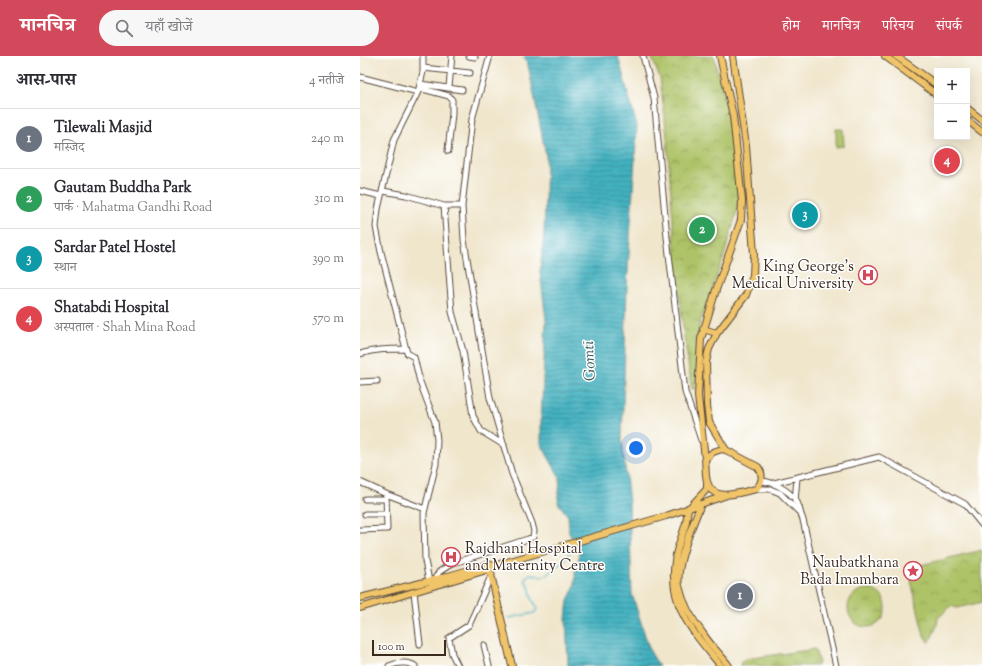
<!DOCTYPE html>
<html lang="hi">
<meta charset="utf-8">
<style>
:root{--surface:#fff;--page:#f7f7f7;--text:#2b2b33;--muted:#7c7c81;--line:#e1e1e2;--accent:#d1495b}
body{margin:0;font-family:"Sorts Mill Goudy","Noto Serif Devanagari",serif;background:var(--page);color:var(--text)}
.controls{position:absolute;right:12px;top:12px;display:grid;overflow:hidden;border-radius:0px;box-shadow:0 4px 16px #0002}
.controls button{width:36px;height:36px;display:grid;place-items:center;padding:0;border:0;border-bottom:1px solid var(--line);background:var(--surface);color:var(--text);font:20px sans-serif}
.scale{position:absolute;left:12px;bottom:10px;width:74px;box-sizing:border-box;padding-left:4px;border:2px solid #3b2a1e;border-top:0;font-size:11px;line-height:14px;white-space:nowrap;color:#3b2a1e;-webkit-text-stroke:3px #fff;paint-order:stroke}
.you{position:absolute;left:276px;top:392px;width:14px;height:14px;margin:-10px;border:3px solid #fff;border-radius:50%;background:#1a73e8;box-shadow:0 0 0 6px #1a73e833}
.badge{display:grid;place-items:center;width:26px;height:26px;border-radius:50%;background:var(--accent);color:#fff;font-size:13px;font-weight:700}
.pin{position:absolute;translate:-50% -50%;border:2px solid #fff;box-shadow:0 1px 4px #0006}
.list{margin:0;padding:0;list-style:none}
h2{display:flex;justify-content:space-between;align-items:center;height:52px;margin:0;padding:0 16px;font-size:17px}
h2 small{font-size:13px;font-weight:400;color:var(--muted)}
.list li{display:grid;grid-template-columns:26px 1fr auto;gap:12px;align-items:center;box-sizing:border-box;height:60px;padding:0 16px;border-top:1px solid var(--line)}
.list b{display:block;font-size:15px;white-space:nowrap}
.list p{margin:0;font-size:13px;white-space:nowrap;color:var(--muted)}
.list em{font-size:13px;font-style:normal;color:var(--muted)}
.icon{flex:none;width:22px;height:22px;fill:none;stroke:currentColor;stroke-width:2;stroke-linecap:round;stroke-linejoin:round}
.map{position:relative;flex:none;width:622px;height:610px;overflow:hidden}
header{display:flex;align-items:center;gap:24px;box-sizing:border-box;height:56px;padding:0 20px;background:var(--accent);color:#fff}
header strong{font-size:19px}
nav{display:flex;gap:22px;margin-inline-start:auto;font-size:14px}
.search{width:280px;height:36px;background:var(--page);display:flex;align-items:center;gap:10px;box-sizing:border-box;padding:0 14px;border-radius:22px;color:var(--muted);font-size:15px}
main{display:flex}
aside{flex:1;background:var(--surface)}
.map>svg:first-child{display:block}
</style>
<header>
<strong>मानचित्र</strong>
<div class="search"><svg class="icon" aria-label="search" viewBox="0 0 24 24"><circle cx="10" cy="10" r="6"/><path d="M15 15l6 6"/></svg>यहाँ खोजें</div>
<nav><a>होम</a><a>मानचित्र</a><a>परिचय</a><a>संपर्क</a></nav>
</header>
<main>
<aside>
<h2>आस-पास<small>4 नतीजे</small></h2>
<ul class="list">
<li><span class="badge" style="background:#6b7280">1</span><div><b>Tilewali Masjid</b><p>मस्जिद</p></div><em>240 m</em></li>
<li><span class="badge" style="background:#2e9e5b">2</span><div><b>Gautam Buddha Park</b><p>पार्क · Mahatma Gandhi Road</p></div><em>310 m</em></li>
<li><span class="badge" style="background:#0f9aa8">3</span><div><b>Sardar Patel Hostel</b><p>स्थान</p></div><em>390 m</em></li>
<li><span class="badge" style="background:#e0444e">4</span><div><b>Shatabdi Hospital</b><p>अस्पताल · Shah Mina Road</p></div><em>570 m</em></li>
</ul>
</aside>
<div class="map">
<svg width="622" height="610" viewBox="0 0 622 610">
<defs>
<pattern id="grass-tufts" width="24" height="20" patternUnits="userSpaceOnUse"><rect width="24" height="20" fill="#aec368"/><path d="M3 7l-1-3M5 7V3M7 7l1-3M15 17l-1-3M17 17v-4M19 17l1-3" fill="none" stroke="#8f9f55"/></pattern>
<pattern id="park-crowns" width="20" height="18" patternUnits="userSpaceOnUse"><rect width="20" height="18" fill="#aec368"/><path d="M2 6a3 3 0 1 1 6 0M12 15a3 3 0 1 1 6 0" fill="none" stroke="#8f9f55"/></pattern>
<pattern id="water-rules" width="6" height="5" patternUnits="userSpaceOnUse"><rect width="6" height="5" fill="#43b1c0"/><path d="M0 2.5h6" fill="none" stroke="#39909b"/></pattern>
</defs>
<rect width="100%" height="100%" fill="#fff"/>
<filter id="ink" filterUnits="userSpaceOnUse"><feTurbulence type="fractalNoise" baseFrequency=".025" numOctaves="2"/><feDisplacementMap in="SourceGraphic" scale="8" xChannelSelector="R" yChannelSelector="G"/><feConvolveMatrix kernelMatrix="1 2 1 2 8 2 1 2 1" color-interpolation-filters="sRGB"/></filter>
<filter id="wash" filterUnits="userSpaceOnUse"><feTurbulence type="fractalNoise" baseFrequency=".012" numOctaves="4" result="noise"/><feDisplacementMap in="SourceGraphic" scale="16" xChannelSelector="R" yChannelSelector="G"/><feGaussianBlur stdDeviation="0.9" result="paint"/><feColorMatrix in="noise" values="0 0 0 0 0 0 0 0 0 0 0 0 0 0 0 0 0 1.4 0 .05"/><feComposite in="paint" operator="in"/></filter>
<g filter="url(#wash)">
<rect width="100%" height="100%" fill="#f0e6cc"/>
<path fill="url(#grass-tufts)" stroke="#747643" d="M488 552a19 19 0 1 1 38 0a19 19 0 1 1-38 0Z"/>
<path fill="url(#park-crowns)" stroke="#747643" d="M 291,0 L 354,0 L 368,59 L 379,133 L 378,152 L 364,200 L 340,267 L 336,288 L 336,333 L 332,333 L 324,281 L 315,195 L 307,82 L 300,22 Z
M 622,494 L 622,546 L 597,552 L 591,550 L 578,562 L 577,570 L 569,587 L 564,580 L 548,512 Z
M 455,593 L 459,607 L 457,610 L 380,610 L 381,606 L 385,603 Z"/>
<path fill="#aec368" stroke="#747643" d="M 476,73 L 483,73 L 484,90 L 476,91 Z"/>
<path fill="url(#water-rules)" stroke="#3f6e6f" d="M 165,0 L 258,0 L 277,70 L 267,231 L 262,383 L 269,446 L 272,538 L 290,595 L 299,610 L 208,610 L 206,562 L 208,544 L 215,529 L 215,515 L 219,504 L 218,494 L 209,477 L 208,460 L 198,447 L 200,422 L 181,388 L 181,364 L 186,264 L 180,216 L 184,178 L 186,100 L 168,9 L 164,2 Z"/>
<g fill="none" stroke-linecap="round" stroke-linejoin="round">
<path stroke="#43b1c0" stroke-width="1.5" d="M 149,562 L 174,557 L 178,553 L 172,543 L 169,530 L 165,525 L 165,522 L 170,518 L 182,520 L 186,519 C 200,509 205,505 214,489"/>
</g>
</g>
<g filter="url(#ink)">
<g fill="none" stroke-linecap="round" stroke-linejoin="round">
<defs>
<path id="minor" d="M 63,0 L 63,16 L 58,36 L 34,84 L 18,153 L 16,171 L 21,196 L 47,297 L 54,301 L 60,326 L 75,366 L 77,384 L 76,408 L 64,457 L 65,505 L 69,525
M 109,0 L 115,1
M 283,0 L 294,42 L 307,181 L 325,336 L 341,384
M 63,12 L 110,17
M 0,21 L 58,36
M 60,28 L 102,34
M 89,31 L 92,0
M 59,32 L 89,40 L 92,44 L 92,58 L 88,95
M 0,135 L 21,140
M 23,135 L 46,139 L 84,150 L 92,256 L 103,295 L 113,360 L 121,375 L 144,389
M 102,150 L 112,63 L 130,0
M 0,298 C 15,293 30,293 46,293
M 0,326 L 17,325
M 401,425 C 415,426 435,437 439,451 C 440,456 441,459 443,464 L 476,610
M 0,426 L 26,438 L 65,453
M 414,427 L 519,401 L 605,448 L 622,469
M 396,433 L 410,433 L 420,437 L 439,456
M 5,443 L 26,443
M 435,445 L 437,422
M 5,458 L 27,458
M 0,474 L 27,473 L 26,438
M 74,524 L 79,516 L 91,508 L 168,483 L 173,481 L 174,475 L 172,467 L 152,418 L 130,342 L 104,184 L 102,150 L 84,150
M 54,536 L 60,588
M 124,589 L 129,610
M 29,610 C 36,607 48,605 55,610
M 98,610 L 92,598 L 89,582 L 109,569 L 132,518"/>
<path id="major" d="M 525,0 L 577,39
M 536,0 L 577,29
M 607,52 L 622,64
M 607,64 L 622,76
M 343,273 L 357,277
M 362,393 L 366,394 L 398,411 C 404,419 402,427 396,433 C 381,436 352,448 347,425 C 345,418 346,411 345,403 L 353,396 Z
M 366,394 L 349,366 L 347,349 L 346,306 L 349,293 L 357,277 L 386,239 L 393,219 L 394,198 L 386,90 L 373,0
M 345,403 L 338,340 L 341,283 L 356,234 L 381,164 L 382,145 L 373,60 L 360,0
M 341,448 C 333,468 315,509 319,530 C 323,548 333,565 344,579 C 351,590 361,599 369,610
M 331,450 L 347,433 L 347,427
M 328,452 C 327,458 327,464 325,470 C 322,481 316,493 315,505 C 308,551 334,577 361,610
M 129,510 L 152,610
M 133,510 L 306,460 L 367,439
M 0,542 L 85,521 L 129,508 L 133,510 L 130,513 L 0,552"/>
</defs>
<use href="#minor" stroke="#564638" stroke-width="7"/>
<use href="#major" stroke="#564638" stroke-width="8"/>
<use href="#minor" stroke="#fff" stroke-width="5"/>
<use href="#major" stroke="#f0c469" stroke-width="6"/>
</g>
</g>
<defs>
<symbol id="hospital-ring" viewBox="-11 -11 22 22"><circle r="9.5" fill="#fff" stroke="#d1495b" stroke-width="1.5"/><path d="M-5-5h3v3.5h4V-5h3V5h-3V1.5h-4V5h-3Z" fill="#d1495b"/></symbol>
<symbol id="sight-ring" viewBox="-11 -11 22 22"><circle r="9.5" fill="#fff" stroke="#d1495b" stroke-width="1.5"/><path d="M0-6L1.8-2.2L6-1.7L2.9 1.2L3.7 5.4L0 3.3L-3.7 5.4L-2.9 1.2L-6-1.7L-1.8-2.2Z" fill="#d1495b"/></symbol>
</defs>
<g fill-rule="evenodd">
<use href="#hospital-ring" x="497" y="208" width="22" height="22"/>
<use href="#hospital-ring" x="80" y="490" width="22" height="22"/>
<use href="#sight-ring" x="542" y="504" width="22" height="22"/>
</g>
<g text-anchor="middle" stroke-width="3" stroke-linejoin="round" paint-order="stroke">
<g font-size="15" fill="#3b2a1e" stroke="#fff" text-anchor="end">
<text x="494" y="215">King George's<tspan x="494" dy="17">Medical University</tspan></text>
<text x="105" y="497" text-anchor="start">Rajdhani Hospital<tspan x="105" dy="17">and Maternity Centre</tspan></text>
<text x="539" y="511">Naubatkhana<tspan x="539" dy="17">Bada Imambara</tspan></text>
</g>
<g font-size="16" font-style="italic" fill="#3e605f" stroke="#fff">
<text transform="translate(228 305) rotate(-93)" y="6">Gomtī</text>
</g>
</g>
</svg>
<div class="controls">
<button>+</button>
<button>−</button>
</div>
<div class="scale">100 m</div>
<div class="you"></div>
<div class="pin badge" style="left:380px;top:540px;background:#6b7280">1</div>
<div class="pin badge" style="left:342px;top:174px;background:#2e9e5b">2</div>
<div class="pin badge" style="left:445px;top:159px;background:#0f9aa8">3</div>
<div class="pin badge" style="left:587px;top:105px;background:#e0444e">4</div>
</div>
</main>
